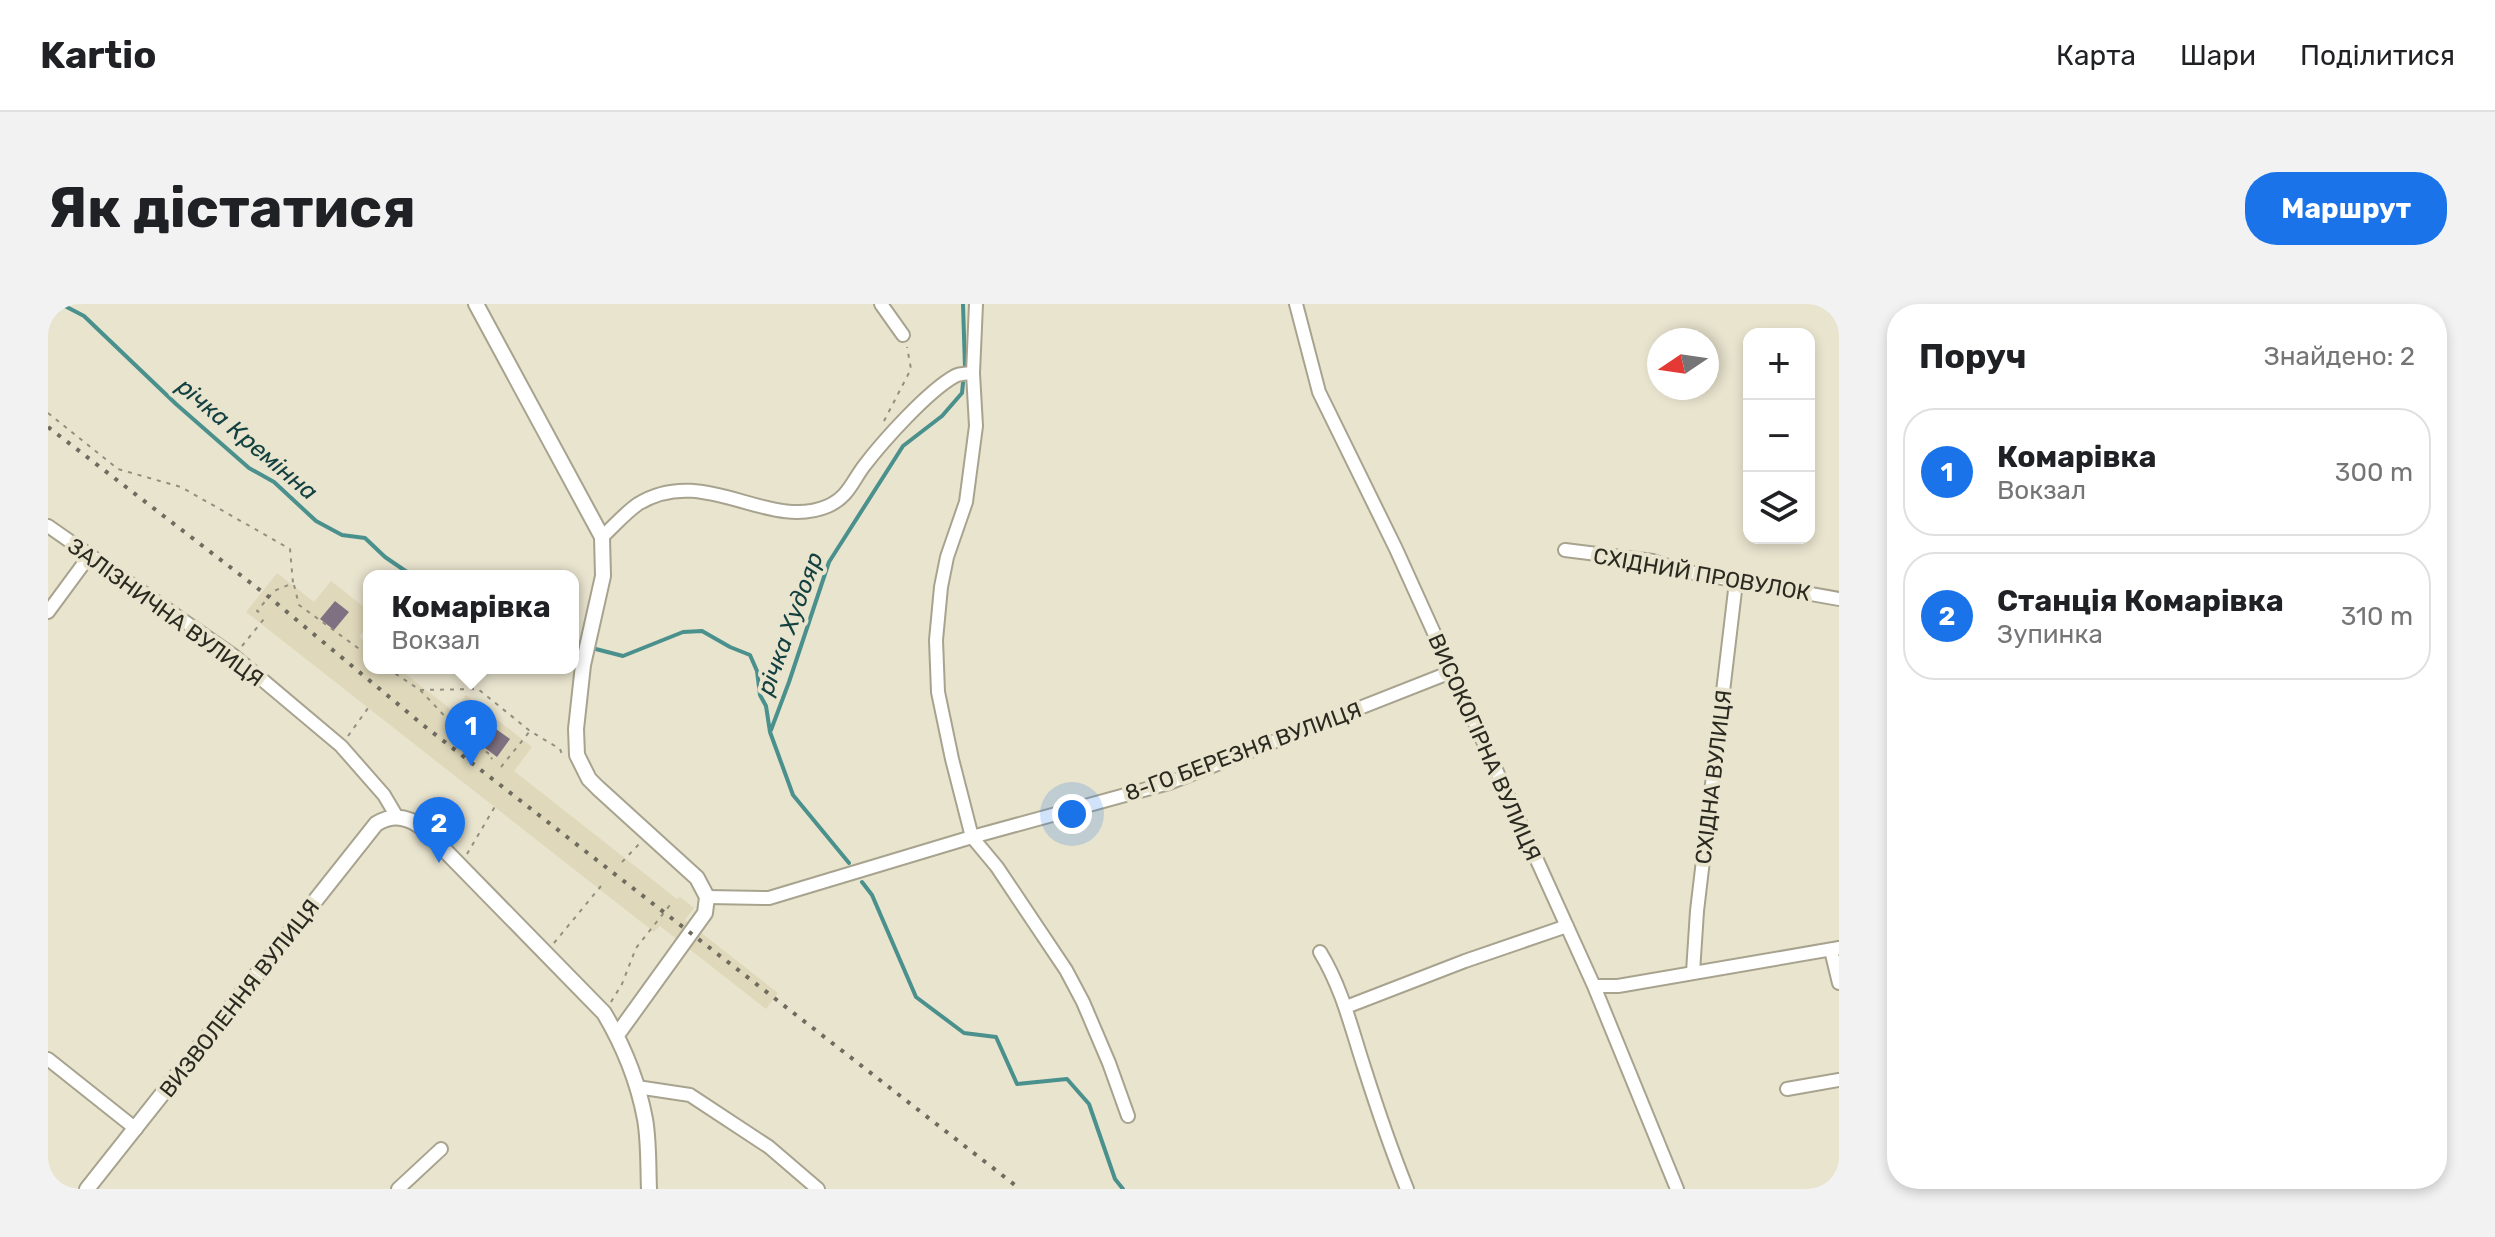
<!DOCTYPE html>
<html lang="uk">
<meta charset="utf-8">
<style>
:root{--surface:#fff;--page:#f2f2f2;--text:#202124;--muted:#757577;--line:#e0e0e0;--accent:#1a73e8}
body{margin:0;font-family:Rubik,sans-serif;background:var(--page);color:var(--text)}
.controls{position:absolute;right:24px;top:24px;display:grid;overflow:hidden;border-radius:16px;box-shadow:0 4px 12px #0003}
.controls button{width:72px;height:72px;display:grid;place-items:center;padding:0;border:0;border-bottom:2px solid var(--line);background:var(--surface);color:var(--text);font:40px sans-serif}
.compass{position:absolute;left:1599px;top:24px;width:72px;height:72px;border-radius:50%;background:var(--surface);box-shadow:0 4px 12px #0003;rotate:257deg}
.you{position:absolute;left:1024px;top:510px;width:28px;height:28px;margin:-20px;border:6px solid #fff;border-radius:50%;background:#1a73e8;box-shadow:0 0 0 12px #1a73e833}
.badge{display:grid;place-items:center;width:52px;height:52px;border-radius:50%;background:var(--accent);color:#fff;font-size:26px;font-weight:700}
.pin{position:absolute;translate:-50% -66px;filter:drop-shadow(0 2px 4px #0008)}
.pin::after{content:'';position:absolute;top:42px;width:28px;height:24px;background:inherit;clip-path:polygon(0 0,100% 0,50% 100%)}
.popup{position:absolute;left:315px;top:266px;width:216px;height:104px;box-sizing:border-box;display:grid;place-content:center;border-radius:16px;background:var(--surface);filter:drop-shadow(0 2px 6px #0005);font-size:26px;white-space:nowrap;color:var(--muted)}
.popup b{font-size:30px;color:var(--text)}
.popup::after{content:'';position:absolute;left:50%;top:100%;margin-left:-16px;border:16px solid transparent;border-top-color:var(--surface)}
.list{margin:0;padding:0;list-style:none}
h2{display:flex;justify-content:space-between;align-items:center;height:104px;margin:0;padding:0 32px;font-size:34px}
h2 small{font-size:26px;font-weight:400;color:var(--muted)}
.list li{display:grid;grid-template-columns:52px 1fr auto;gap:24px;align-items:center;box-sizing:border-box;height:128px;margin:0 16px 16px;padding:0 16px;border:2px solid var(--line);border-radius:32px}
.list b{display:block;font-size:30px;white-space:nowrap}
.list p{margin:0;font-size:26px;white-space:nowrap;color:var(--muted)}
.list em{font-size:26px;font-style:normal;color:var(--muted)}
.icon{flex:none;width:44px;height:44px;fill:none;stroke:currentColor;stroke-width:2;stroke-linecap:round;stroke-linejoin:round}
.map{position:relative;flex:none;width:1791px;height:885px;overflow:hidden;border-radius:32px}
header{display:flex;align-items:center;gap:48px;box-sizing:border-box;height:112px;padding:0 40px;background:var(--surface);border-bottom:2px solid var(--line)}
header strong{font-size:38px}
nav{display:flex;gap:44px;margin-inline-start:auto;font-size:28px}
.intro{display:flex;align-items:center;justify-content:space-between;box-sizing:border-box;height:192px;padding:0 48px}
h1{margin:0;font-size:56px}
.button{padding:20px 36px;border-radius:32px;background:var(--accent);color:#fff;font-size:28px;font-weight:700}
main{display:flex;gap:48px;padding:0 48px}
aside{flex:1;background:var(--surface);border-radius:32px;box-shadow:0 4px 12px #0003}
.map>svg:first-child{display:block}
</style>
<header>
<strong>Kartio</strong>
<nav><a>Карта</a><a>Шари</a><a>Поділитися</a></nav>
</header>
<div class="intro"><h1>Як дістатися</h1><a class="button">Маршрут</a></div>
<main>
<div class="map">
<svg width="1791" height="885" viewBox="0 0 1791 885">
<rect width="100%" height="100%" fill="#e9e4ce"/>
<path fill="#dfd8bb" d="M 229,269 L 266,298 L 283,277 L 321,307 L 321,319 L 311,333 L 321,341 L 321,364 L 350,364 L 405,407 L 418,391 L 484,443 L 466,467 L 629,595 L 632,593 L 646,604 L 637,616 L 730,689 L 718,705 L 612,622 L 606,628 L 198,308 Z"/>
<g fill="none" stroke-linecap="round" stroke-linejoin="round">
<path stroke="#4a908d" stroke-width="4" d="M 13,0 L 36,12 L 128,100 L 201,164 L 226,178 L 268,217 L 294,231 L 317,234 L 337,253 L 359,268 L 375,272
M 915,0 L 917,64
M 525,337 L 536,342 L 575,352 L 635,328 L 654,327 L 682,343 L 702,351 L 709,367 L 712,391 L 718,402 L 722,428 L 745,491 L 801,559
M 723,426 L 741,378 L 781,258 L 855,142 L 894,112 L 914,89 L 915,79
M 814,578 L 824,591 L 868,693 L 916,729 L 948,733 L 969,780 L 1019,775 L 1041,800 L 1067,875 L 1075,885"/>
</g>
<path fill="#7f7181" d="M 287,297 L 301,308 L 286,326 L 272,315 Z
M 424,408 L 462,435 L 449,453 L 412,425 Z"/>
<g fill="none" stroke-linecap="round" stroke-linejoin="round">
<defs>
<path id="minor" d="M 833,0 L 855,31
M 928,0 L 925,69 L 928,122 L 918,198 L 899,253 L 893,283 L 888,336 L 890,388 L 904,455 L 924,533 L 949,563 L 1018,666 L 1035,698 L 1061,759 L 1080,812
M 1248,0 L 1271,88 L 1348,245 L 1546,682 L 1629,885
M 0,222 L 186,352 L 293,442 L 336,491 L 349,513
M 554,233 C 565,223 577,209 590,200 C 656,159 720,228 780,202 C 800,193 804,178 816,162 C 835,137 880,87 907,72 C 913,69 919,70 925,69
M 1517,246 L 1605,257 L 1635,267 L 1791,295
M 0,308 L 42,251
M 659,593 L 721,594 L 924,533 L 1121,479 L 1403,368
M 1783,646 L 1791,679
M 1272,648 C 1294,684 1303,723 1316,763 C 1329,804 1343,845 1359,885
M 1645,668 L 1649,607 L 1688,278
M 1546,682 L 1570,682 L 1791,644
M 1298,703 L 1417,657 L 1519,622
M 0,755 L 88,825
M 589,783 L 642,791 L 721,843 L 770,885
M 1739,785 L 1791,776
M 350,885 L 393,845"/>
<path id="tertiary" d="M 428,0 L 554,233 L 555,272 L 535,361 L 528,425 L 529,451 L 541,475 L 550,484 L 649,574 L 659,593 L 657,609 L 569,731
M 39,885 L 328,520 C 346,509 362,513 377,526 L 556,709 C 575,741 590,778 597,815 C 601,838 600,862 601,885"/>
</defs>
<use href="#minor" stroke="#a7a38e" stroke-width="16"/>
<use href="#tertiary" stroke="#a7a38e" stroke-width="18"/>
<path stroke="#928f7f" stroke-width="2" stroke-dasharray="4 6" stroke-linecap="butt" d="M 0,109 L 70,165 L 133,183 L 242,245 L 245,279 L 226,287 L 209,307 L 215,310
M 836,117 L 863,65 L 859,43
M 246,281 L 251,301 L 321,352
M 194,342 L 216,315
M 339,364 L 372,386 L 407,423 L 445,453 L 443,455
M 372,386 L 430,385 L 482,427 L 512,445 L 515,453
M 300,432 L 323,400
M 453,463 L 482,427
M 419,550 L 449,499
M 574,558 L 592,539
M 506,639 L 553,582
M 563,698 L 574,680 L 588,644 L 622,601 L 618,598"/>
<use href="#minor" stroke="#fff" stroke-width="12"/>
<use href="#tertiary" stroke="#fff" stroke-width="14"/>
<path stroke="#6f6c5f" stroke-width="4" stroke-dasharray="4 8" stroke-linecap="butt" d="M 0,123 L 221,293 L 375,421 L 972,885"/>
</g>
<g text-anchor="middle" stroke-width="8" stroke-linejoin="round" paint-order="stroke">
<g font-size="22" fill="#2b2a21" stroke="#e9e4ce">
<text transform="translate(1654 270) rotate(10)" y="8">СХІДНИЙ ПРОВУЛОК</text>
<text transform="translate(118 308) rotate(36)" y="8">ЗАЛІЗНИЧНА ВУЛИЦЯ</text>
<text transform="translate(1437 443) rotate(66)" y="8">ВИСОКОГІРНА ВУЛИЦЯ</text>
<text transform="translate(1195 447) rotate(-20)" y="8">8-ГО БЕРЕЗНЯ ВУЛИЦЯ</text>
<text transform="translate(1665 473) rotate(-83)" y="8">СХІДНА ВУЛИЦЯ</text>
<text transform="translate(191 694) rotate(-52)" y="8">ВИЗВОЛЕННЯ ВУЛИЦЯ</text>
</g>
<g font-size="24" font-style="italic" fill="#134141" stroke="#e9e4ce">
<text transform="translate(199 135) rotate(40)" y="8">річка Кремінна</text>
<text transform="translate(742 320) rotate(-70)" y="8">річка Худояр</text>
</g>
</g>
</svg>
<div class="controls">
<button>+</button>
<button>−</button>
<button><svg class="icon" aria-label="layers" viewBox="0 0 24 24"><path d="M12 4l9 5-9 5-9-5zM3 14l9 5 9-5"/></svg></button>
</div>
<svg class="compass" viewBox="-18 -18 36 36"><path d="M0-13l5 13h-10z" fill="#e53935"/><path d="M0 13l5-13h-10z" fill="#757577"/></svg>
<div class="you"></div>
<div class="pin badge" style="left:423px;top:462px">1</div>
<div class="popup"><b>Комарівка</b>Вокзал</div>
<div class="pin badge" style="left:391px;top:559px">2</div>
</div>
<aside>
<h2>Поруч<small>Знайдено: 2</small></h2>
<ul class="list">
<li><span class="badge">1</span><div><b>Комарівка</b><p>Вокзал</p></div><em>300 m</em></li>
<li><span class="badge">2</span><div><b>Станція Комарівка</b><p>Зупинка</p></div><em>310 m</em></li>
</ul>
</aside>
</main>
